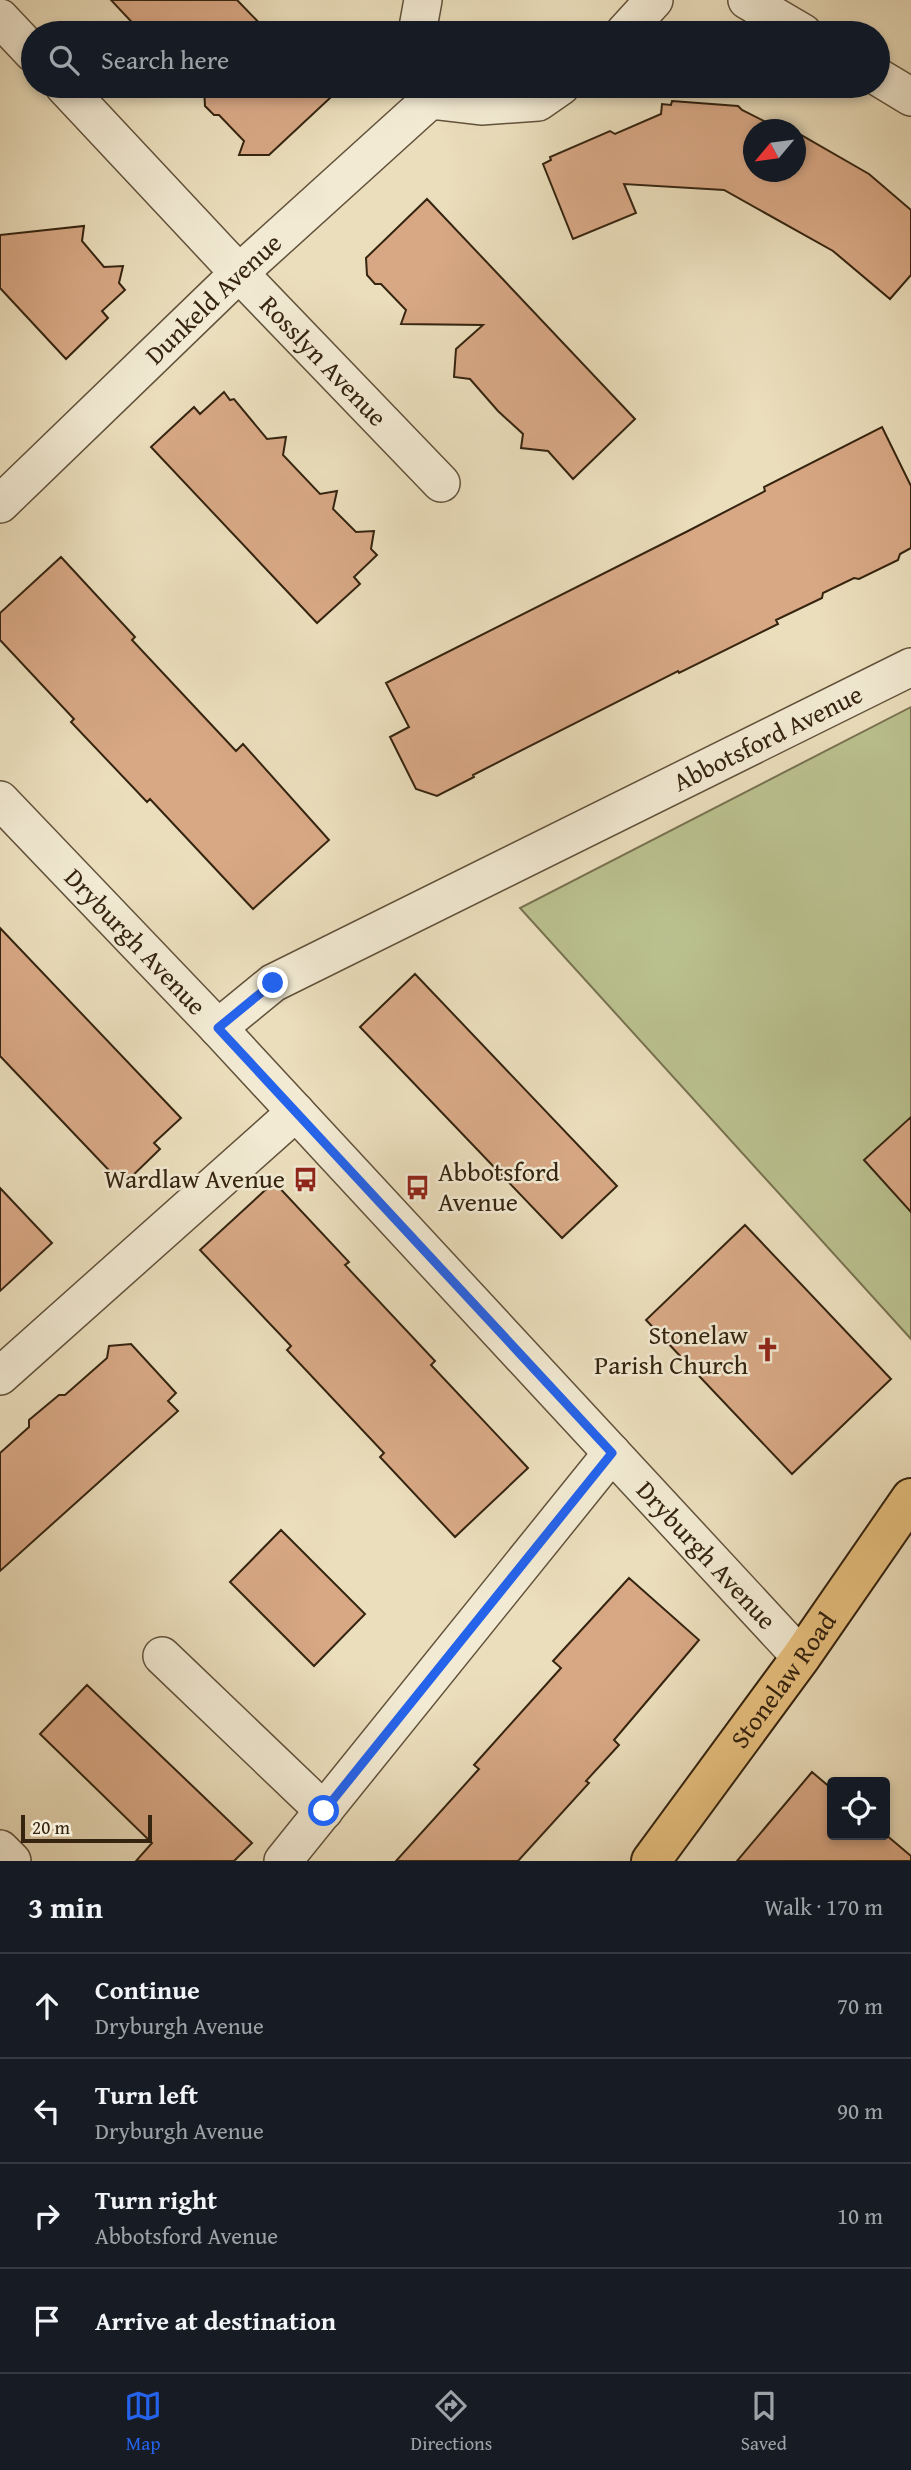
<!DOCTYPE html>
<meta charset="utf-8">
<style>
:root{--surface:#171b24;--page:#20242c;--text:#f1f3f6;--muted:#9ea1a6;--line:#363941;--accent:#2563eb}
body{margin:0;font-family:"Gentium Book Plus",serif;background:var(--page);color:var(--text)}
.controls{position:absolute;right:21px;bottom:21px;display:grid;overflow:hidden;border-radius:7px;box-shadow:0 4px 10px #0003}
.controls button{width:63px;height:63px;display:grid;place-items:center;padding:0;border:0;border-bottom:2px solid var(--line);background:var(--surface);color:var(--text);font:35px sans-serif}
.compass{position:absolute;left:743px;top:119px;width:63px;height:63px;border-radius:50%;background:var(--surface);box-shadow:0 4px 10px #0003;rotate:241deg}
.scale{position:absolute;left:21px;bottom:18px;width:131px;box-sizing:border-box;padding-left:7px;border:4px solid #352410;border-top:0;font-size:19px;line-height:24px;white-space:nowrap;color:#352410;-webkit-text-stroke:5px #f2ead3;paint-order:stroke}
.stop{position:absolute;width:21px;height:21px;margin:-16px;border:5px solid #2563eb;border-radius:50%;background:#fff}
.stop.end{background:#2563eb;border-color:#fff;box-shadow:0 2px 7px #0008}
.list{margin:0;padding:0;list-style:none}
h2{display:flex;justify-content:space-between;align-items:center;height:91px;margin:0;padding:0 28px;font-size:30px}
h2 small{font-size:23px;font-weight:400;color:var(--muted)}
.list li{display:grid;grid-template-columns:46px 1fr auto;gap:21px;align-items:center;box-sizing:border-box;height:105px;padding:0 28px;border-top:2px solid var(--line)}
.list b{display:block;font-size:26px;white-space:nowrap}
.list p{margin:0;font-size:23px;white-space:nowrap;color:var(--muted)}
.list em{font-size:23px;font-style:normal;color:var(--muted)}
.icon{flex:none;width:38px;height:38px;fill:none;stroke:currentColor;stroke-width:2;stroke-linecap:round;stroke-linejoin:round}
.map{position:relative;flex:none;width:911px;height:1861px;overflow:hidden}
.search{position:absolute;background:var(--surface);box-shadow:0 4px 10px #0003;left:21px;right:21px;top:21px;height:77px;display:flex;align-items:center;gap:18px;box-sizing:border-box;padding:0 24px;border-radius:38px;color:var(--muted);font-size:26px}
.sheet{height:511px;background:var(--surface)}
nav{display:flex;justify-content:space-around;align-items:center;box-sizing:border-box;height:98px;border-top:2px solid var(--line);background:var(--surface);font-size:19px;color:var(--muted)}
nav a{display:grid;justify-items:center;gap:4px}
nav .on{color:var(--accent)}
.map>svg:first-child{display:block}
</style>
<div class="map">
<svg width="911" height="1861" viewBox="0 0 911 1861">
<rect width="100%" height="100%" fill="#ebdebc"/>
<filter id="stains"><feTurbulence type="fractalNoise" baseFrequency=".00286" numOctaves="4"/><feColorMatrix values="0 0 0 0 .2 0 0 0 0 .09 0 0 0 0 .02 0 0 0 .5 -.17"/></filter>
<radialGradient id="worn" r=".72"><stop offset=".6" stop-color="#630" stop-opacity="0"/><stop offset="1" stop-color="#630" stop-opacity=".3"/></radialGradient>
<path fill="#bac18f" stroke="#787250" stroke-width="2" d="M 911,707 L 911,1339 L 520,908 Z"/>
<path fill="#d8a885" stroke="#352410" stroke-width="2" d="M 111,0 L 237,0 L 269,33 L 142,33 Z
M 207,86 L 318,86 L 330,98 L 269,155 L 239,155 L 244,141 L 219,115 L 214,115 L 205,106 L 204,88 Z
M 672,101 L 738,106 L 742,110 L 782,130 L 753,130 L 753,172 L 795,172 L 795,137 L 799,139 L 801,135 L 869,174 L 911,210 L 911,275 L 890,299 L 833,251 L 724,190 L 624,184 L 636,213 L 573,239 L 543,164 L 551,160 L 550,157 L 610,131 L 615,134 L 661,114 L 662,104 L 671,105 Z
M 427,199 L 635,419 L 573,479 L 548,451 L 521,448 L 523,434 L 498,411 L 470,379 L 454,377 L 456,349 L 483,325 L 401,324 L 406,310 L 381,284 L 375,284 L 367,275 L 366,258 Z
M 84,226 L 82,241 L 104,267 L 123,266 L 119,283 L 125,290 L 102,311 L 108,318 L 66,359 L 0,288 L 0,235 Z
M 224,392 L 230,400 L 234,399 L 267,439 L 286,437 L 283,455 L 320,494 L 337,491 L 333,509 L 356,532 L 374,531 L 371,549 L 377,555 L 354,577 L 360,584 L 317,623 L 151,447 L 194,407 L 200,414 Z
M 882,427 L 911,486 L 911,548 L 900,554 L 898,560 L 859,579 L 854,578 L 823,593 L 822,598 L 776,620 L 778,624 L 679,673 L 678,671 L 473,775 L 474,777 L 437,796 L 416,789 L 390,737 L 409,727 L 386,683 L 688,531 L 765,491 L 764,487 Z
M 61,557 L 135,637 L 132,640 L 236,751 L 243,744 L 329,840 L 253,909 L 150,799 L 147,802 L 71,722 L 74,719 L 0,640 L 0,613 Z
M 0,928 L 181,1118 L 154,1143 L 160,1149 L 123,1185 L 0,1056 Z
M 415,974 L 617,1186 L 562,1238 L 360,1027 Z
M 911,1117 L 911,1212 L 864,1160 Z
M 274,1182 L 349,1262 L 345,1265 L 435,1361 L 431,1365 L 528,1468 L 455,1537 L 380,1457 L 384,1453 L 287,1350 L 291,1346 L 200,1250 Z
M 0,1188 L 52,1243 L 0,1291 Z
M 745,1225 L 891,1379 L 792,1474 L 646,1320 Z
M 131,1344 L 176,1393 L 168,1401 L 178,1411 L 0,1571 L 0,1453 L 29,1427 L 29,1420 L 59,1395 L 65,1395 L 107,1358 L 109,1346 Z
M 281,1530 L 365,1614 L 314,1666 L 230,1582 Z
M 629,1578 L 699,1640 L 614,1740 L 619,1745 L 586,1781 L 589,1783 L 518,1861 L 396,1861 L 479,1769 L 474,1765 L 561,1668 L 553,1661 Z
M 87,1685 L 252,1843 L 234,1861 L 136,1861 L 152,1843 L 40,1734 Z
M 812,1772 L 832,1789 L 832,1835 L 885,1834 L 911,1856 L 911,1861 L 737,1861 Z"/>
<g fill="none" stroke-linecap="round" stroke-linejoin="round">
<defs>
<g id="minor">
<path d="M 747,0 L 803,33"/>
<path d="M 0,18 L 33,53"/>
<path d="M 417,33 L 423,0"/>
<path d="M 624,33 L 654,0"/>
<path d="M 878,77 L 911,97"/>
<path id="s1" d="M 64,86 L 239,273 L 441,483"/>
<path id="s2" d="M 0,504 L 239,273 L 430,100 L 481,106 L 538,102 L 561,86"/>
<path id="s3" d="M 0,800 L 218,1028 L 801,1657"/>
<path id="s4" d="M 218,1028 L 273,983 L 911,667"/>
<path d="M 0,1376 L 296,1112"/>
<path d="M 162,1656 L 324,1811"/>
<path d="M 0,1849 L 12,1861"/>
<path d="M 283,1861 L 612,1453"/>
</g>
<g id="primary">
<path id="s5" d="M 651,1861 L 801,1657 L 911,1498"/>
</g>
</defs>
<use href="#minor" stroke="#62523b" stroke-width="40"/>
<use href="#primary" stroke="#352410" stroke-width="42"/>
<use href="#minor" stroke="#f2ead3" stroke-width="37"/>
<use href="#primary" stroke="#e6bf7e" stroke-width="38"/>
</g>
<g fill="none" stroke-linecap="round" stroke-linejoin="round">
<path stroke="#2563eb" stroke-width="9" d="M 273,983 L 218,1028 L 612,1453 L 324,1811"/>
</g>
<defs>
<symbol id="bus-bare" viewBox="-9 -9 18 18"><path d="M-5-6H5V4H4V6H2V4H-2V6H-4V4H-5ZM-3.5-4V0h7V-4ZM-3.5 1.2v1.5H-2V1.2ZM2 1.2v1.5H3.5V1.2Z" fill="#8f2418" stroke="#f2ead3" stroke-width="2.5" paint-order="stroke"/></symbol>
<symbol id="church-bare" viewBox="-9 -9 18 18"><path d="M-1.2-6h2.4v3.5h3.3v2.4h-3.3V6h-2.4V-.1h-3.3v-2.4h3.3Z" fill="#8f2418" stroke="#f2ead3" stroke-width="2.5" paint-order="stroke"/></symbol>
</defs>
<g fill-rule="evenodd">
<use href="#bus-bare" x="288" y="1162" width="35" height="35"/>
<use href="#bus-bare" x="400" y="1170" width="35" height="35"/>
<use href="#church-bare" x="750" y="1332" width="35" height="35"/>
</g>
<g text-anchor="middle" stroke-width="5" stroke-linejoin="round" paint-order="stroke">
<g font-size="26" fill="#352410" stroke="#f2ead3">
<text dy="9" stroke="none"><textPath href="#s2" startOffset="296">Dunkeld Avenue</textPath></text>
<text dy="9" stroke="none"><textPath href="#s1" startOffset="378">Rosslyn Avenue</textPath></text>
<text dy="9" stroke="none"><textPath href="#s4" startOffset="623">Abbotsford Avenue</textPath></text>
<text dy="9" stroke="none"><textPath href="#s3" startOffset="196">Dryburgh Avenue</textPath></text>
<text dy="9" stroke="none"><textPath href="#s3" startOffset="1034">Dryburgh Avenue</textPath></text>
<text dy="9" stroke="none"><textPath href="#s5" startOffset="224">Stonelaw Road</textPath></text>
</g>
<g font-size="26" fill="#352410" stroke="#f2ead3" text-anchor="end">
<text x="438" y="1181" text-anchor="start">Abbotsford<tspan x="438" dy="30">Avenue</tspan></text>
<text x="285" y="1188">Wardlaw Avenue</text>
<text x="748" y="1344">Stonelaw<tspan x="748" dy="30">Parish Church</tspan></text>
</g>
</g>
<rect width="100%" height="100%" filter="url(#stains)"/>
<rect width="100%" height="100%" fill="url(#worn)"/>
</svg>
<div class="controls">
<button><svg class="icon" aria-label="locate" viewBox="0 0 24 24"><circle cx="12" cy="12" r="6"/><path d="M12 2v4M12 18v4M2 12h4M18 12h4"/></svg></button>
</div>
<svg class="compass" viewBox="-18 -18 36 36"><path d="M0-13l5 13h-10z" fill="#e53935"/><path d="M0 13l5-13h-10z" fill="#9ea1a6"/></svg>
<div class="scale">20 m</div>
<div class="stop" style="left:324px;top:1811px"></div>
<div class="stop end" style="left:273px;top:983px"></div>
<div class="search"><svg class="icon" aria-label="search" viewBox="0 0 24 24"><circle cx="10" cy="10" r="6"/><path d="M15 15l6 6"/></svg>Search here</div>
</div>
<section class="sheet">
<h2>3 min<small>Walk · 170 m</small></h2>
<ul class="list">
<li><svg class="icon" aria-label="ahead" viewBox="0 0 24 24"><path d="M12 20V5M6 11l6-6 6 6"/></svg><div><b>Continue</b><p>Dryburgh Avenue</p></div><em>70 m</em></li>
<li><svg class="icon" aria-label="left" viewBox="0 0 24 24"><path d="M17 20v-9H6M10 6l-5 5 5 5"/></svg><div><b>Turn left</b><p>Dryburgh Avenue</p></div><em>90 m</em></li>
<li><svg class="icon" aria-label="right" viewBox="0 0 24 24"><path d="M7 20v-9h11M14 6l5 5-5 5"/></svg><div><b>Turn right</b><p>Abbotsford Avenue</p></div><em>10 m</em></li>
<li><svg class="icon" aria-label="arrive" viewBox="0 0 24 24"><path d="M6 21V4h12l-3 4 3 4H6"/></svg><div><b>Arrive at destination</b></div></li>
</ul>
</section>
<nav>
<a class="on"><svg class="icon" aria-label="map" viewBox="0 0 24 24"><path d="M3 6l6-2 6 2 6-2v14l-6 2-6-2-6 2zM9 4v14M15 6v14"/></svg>Map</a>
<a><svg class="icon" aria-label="directions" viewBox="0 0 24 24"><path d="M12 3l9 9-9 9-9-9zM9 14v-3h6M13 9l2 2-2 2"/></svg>Directions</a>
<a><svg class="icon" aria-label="saved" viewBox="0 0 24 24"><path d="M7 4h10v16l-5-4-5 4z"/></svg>Saved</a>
</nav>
